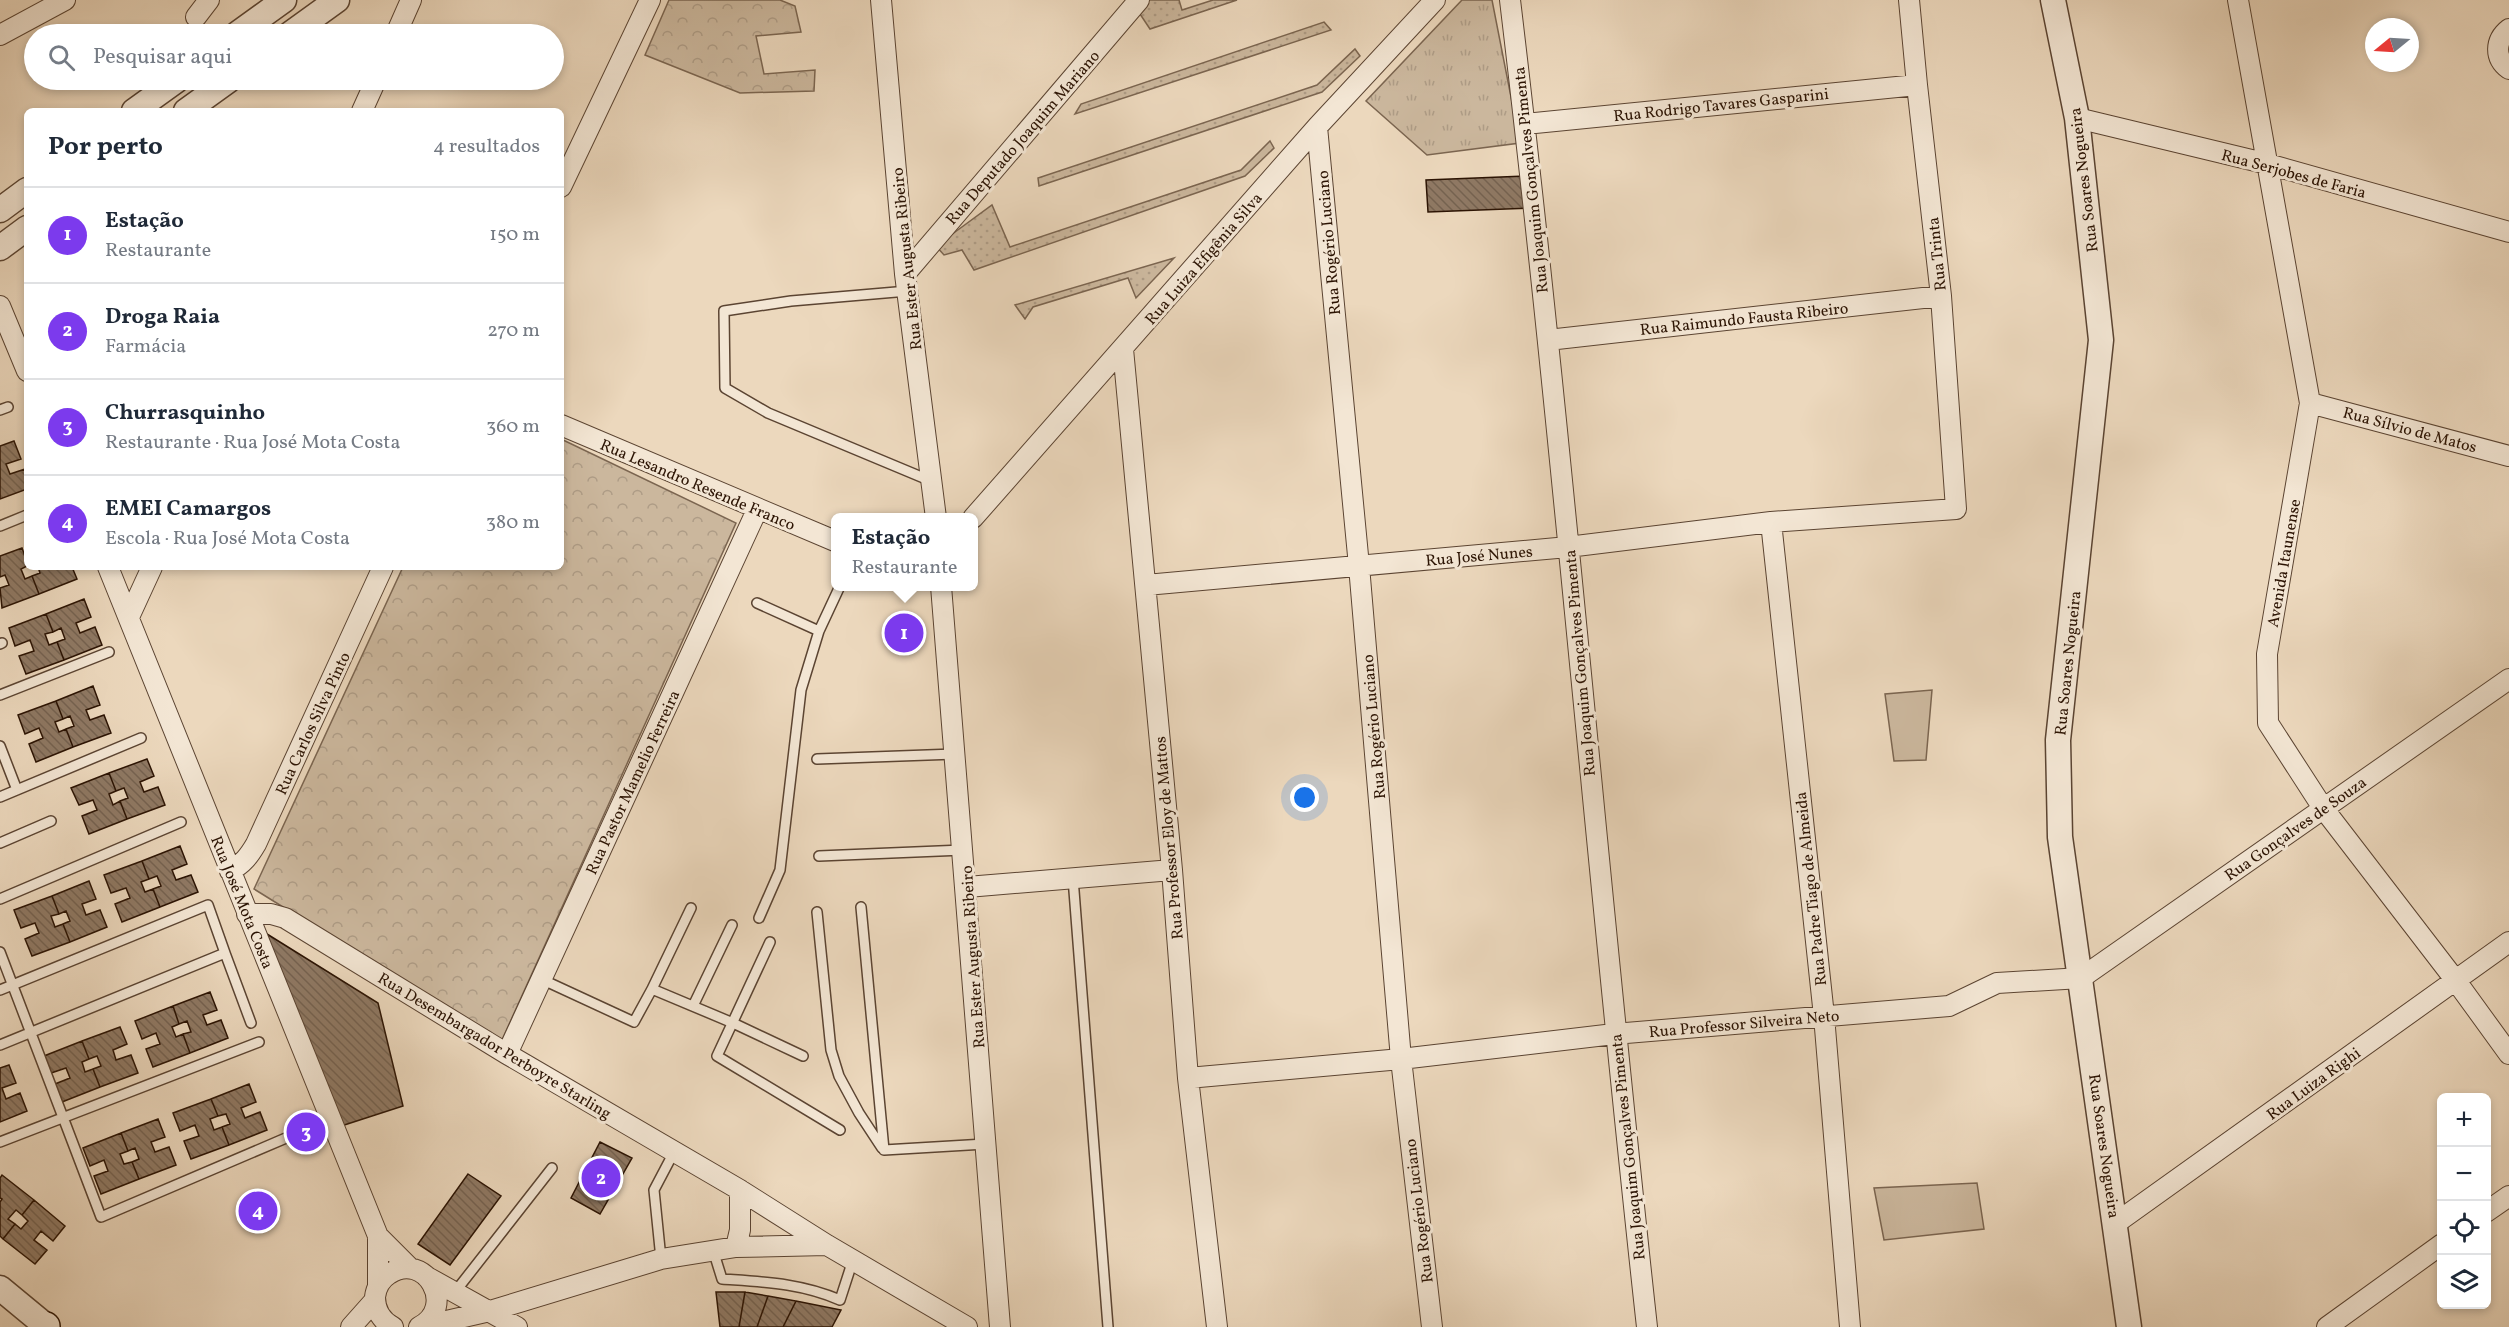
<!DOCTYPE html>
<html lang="pt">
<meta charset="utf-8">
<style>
:root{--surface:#fff;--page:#f2f2f3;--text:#1f2937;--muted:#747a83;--line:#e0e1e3;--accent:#7c3aed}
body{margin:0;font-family:Vollkorn,serif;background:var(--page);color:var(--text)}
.controls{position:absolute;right:18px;bottom:18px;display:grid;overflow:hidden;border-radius:9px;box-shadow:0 3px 9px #0003}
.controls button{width:54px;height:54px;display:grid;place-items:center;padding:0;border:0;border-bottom:2px solid var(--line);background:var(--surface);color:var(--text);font:30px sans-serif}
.compass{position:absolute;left:2365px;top:18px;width:54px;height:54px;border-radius:50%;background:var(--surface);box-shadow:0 3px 9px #0003;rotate:252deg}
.you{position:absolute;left:1305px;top:798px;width:21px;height:21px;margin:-15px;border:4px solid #fff;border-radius:50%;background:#1a73e8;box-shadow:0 0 0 9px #1a73e833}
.badge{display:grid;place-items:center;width:39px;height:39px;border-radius:50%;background:var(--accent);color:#fff;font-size:20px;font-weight:700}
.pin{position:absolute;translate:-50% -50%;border:3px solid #fff;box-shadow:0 2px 6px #0006}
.popup{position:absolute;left:831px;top:513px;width:147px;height:78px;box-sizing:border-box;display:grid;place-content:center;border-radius:9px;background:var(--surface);filter:drop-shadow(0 2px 4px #0005);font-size:20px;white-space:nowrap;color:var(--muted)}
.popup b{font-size:22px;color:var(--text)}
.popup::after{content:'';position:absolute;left:50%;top:100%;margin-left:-12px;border:12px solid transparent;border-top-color:var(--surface)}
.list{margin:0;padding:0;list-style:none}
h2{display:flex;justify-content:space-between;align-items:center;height:78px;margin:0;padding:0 24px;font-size:26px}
h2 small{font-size:20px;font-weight:400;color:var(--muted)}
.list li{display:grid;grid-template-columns:39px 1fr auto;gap:18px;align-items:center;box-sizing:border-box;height:96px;padding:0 24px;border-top:2px solid var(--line)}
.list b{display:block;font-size:22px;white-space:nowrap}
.list p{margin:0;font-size:20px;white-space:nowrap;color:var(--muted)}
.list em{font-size:20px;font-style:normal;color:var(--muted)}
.icon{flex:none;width:33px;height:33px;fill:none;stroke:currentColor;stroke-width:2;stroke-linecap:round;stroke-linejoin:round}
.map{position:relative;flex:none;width:2509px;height:1327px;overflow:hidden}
.search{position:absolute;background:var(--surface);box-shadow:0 3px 9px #0003;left:24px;top:24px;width:540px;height:66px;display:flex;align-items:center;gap:15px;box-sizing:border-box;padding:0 21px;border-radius:33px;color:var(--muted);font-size:22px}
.panel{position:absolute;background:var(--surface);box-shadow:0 3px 9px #0003;left:24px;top:108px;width:540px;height:462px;border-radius:9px}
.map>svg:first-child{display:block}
</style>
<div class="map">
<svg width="2509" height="1327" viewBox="0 0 2509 1327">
<defs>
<pattern id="grass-tufts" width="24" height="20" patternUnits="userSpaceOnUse" patternTransform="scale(1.5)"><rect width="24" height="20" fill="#cbb79d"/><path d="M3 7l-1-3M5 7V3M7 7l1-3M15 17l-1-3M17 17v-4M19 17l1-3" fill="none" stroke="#ae9c86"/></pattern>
<pattern id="forest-crowns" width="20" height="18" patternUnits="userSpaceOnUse" patternTransform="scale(1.5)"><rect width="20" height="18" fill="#cbb79d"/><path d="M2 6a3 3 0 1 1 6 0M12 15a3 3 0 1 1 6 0" fill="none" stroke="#ae9c86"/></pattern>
<pattern id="garden-dots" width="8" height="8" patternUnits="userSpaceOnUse" patternTransform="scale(1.5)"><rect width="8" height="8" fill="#cbb79d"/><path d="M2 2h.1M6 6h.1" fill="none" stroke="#ae9c86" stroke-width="1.8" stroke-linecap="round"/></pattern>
<pattern id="building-back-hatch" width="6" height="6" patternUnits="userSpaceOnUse" patternTransform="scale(1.5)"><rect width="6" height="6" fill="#8f7964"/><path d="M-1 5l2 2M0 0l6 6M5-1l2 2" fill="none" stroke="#756250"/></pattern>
</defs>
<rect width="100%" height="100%" fill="#ecd8bd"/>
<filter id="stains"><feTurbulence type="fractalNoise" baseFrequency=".00333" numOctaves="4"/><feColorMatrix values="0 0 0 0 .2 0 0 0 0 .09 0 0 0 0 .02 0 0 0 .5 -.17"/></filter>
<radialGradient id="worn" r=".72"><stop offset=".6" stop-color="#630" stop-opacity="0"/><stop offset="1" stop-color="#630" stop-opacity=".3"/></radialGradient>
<path fill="url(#grass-tufts)" stroke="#7b6550" stroke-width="1.5" d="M 1462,0 L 1492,0 L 1520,143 L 1427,155 L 1366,101 Z"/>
<path fill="url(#forest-crowns)" stroke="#7b6550" stroke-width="1.5" d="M 669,0 L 780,0 L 795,6 L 801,32 L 756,36 L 764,74 L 815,70 L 814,91 L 740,93 L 645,55 Z
M 561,439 L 736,523 L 501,1042 L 254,889 L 403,567 L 561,567 Z"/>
<path fill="url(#garden-dots)" stroke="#7b6550" stroke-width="1.5" d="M 1146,0 L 1179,0 L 1182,10 L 1213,0 L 1237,0 L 1150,29 L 1138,11 Z
M 1324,22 L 1331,30 L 1075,114 L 1081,104 Z
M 1355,49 L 1360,56 L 1322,92 L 1039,186 L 1038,178 L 1317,85 Z
M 1270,141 L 1274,148 L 1245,176 L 974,270 L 962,250 L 944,255 L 936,246 L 992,205 L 1010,247 L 1241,170 Z
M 1174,258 L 1136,298 L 1128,278 L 1033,307 L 1025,319 L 1015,305 Z"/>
<path fill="#cbb79d" stroke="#7b6550" stroke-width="1.5" d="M 1932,690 L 1926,760 L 1894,761 L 1885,694 Z
M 1977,1183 L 1984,1229 L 1884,1240 L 1874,1188 Z"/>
<path fill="url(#building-back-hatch)" stroke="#2b1303" stroke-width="1.5" d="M 1528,176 L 1533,208 L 1428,212 L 1426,180 Z
M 14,441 L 21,459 L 6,464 L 10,474 L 25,469 L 27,489 L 0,499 L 0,446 Z
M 22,548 L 27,562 L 27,566 L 21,569 L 25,579 L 32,576 L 39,594 L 2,608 L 0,588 L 9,585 L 5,575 L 0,577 L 0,556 Z
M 38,567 L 72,567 L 77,579 L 39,594 L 32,576 L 40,573 Z
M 84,599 L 91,617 L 76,623 L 80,633 L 95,627 L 102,645 L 64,660 L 57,642 L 65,639 L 61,628 L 53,632 L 46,614 Z
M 46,614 L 53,632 L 45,634 L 49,645 L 57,642 L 64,660 L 26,674 L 19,656 L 34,651 L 30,640 L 15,646 L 9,628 Z
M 93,686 L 100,705 L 86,710 L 90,720 L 104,715 L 111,733 L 73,747 L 66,729 L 74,726 L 70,716 L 63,719 L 56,701 Z
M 56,701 L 63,719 L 55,722 L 59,732 L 66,729 L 73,747 L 36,762 L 29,744 L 43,738 L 39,728 L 25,734 L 18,715 Z
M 147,759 L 154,776 L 140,782 L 144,792 L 158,787 L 165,805 L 127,819 L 120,801 L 128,798 L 124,788 L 116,791 L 109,773 Z
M 109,773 L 116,791 L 109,794 L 113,805 L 120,801 L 127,819 L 89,834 L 82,816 L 97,810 L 93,800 L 79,805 L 71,788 Z
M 180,846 L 187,864 L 172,870 L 176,880 L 191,875 L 198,892 L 160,907 L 153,889 L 161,886 L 157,876 L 149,879 L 142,861 Z
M 142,861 L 149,879 L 141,882 L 145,892 L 153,889 L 160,907 L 122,922 L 115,904 L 130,898 L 126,888 L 111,893 L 104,875 Z
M 89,881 L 96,899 L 82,904 L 86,915 L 100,910 L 107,927 L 70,942 L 63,924 L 70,921 L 66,911 L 59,914 L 52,896 Z
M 52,896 L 59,914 L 51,916 L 55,927 L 63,924 L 70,942 L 32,956 L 25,939 L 39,933 L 35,923 L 21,928 L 14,910 Z
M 267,934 L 378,1003 L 403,1106 L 335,1128 Z
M 210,992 L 217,1010 L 203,1015 L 207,1025 L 221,1020 L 228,1038 L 190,1053 L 183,1034 L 191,1032 L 187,1021 L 179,1024 L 173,1006 Z
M 173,1006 L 179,1024 L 172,1027 L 176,1037 L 183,1034 L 190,1053 L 153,1067 L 146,1049 L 160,1044 L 156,1033 L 142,1039 L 135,1021 Z
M 120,1027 L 127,1044 L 113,1050 L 116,1060 L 131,1055 L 138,1073 L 100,1087 L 93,1069 L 101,1066 L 97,1056 L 89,1059 L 82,1041 Z
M 82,1041 L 89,1059 L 82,1062 L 85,1072 L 93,1069 L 100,1087 L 62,1102 L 55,1084 L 70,1078 L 66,1068 L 51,1073 L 44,1056 Z
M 9,1065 L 16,1083 L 2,1088 L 6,1099 L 20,1093 L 27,1111 L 0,1122 L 0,1068 Z
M 249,1084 L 256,1102 L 241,1108 L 245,1118 L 260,1112 L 267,1130 L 229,1145 L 222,1127 L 230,1124 L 226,1114 L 218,1116 L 211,1099 Z
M 211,1099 L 218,1116 L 210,1119 L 214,1130 L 222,1127 L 229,1145 L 191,1159 L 184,1141 L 199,1136 L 195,1125 L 180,1131 L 173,1113 Z
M 158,1119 L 165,1137 L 151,1142 L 155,1152 L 169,1147 L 176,1165 L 139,1179 L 132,1162 L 139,1159 L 135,1148 L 128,1151 L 121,1133 Z
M 121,1133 L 128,1151 L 120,1154 L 124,1164 L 132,1162 L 139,1179 L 101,1194 L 94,1176 L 108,1171 L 104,1160 L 90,1166 L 83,1148 Z
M 600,1142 L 632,1158 L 600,1214 L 571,1198 Z
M 468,1174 L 501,1196 L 450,1265 L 418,1244 Z
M 2,1175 L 34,1200 L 22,1215 L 16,1210 L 8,1219 L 15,1224 L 3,1239 L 0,1236 L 0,1202 L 2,1199 L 0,1198 L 0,1178 Z
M 34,1200 L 65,1226 L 53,1241 L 41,1231 L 34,1240 L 47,1250 L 35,1264 L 3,1239 L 15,1224 L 21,1229 L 28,1221 L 22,1215 Z
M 716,1292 L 745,1292 L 739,1327 L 720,1327 Z
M 745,1292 L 768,1296 L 757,1327 L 739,1327 Z
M 768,1296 L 796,1301 L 783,1327 L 757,1327 Z
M 796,1301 L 841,1310 L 832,1327 L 783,1327 Z"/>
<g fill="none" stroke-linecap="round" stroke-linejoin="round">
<defs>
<path id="service" d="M 908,291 L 791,301 L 724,311 L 725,388 L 768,413 L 931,481
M 0,410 L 8,407
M 0,526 L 27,515
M 757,603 L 819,631
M 0,644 L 2,643
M 0,695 L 109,652
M 0,746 L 17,790
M 817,759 L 955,754
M 0,797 L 141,738
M 0,843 L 51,821
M 819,856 L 963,850
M 1073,878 L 1108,1327
M 0,899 L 181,822
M 861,907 L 884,1150 L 985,1144
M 817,912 L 831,1050 L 839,1076 L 859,1113 L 882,1148
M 759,918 L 780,870 L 801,690 L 819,631 L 840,586
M 770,942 L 717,1056 L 840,1130
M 0,952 L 101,1217 L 286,1138
M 541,979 L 634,1022 L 652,989 L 733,1023 L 803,1056
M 652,989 L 691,908
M 0,990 L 208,905 L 225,953
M 693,1006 L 732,925
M 0,1045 L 225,953 L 251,1023
M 0,1142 L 259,1042
M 713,1250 L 722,1279 C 764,1282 801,1283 840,1300 L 853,1260
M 661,1259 L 654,1190 L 674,1152
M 455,1292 L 552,1168"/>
<path id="minor" d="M 881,0 L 905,274 L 936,518
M 1510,0 C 1563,442 1598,885 1647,1327
M 2238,0 L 2310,403 L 2267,654 L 2268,723 L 2323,808 L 2456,981 L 2509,1054
M 196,17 L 209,0
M 2509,29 C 2495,40 2494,58 2509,69
M 396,34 L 411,0
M 0,35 L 65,0
M 362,111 L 376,80
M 2077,118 L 2268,164 L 2509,232
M 1525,124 L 1917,85
M 1317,127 L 1359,566 L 1401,1059 L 1432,1327
M 561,187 L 650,0
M 905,274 L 1139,0
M 0,306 L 27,371
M 1548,340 L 1941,296
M 1123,349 L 1172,870 L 1188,1078 L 1217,1327
M 2310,403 L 2509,456
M 561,425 L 835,541
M 973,518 L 1317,127 L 1435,0
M 1771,522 L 1824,1016 L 1850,1327
M 108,567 L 378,1236 L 378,1285
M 1146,585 L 1568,547 L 1771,522 L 1956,509 L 1941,296 L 1917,85 L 1909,0
M 941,586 L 1000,1327
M 129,617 L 152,567
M 230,871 C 243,864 249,856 256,844 L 383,567
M 967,887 L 1172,870
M 247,914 L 271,914 L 285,918 L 507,1054 L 740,1190 L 827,1245 L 967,1327
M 507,1054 L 757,510
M 1188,1078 L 1401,1059 L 1614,1034 L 1949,1006 L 1997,983 L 2081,978 L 2509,679
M 2486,1212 L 2509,1196
M 2116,1223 L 2509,942
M 378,1236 L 410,1268
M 736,1247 L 740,1230 L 740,1190
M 429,1278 L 517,1327
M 425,1324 L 442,1322 L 490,1311 L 661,1259 L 736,1247 L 827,1245
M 351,1327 L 375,1300
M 393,1327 C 382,1321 375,1310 375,1297 C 376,1288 381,1279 389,1274 C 425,1250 458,1307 419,1327
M 2327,1327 L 2442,1244"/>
<path id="tertiary" d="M 2053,0 L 2077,118 L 2101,340 L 2058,740 L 2060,837 L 2129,1327
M 237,34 L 284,0
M 290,34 L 337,0
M 134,111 L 177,80
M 186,111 L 229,80
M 0,210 L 27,190
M 0,248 L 27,228
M 0,1288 L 46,1326"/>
<path id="secondary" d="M 45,1327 L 46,1326"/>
</defs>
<use href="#service" stroke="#5b4432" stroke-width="12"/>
<use href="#minor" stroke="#5b4432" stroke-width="22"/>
<use href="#tertiary" stroke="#5b4432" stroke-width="27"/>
<use href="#secondary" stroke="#2b1303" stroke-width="30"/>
<use href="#service" stroke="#f3e6d4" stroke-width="9"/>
<use href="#minor" stroke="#f3e6d4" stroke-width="20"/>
<use href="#tertiary" stroke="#f3e6d4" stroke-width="24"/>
<use href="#secondary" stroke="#f3e6d4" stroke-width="27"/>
</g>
<g text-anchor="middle" stroke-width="6" stroke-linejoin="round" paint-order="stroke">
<g font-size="16" fill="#2b1303" stroke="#f3e6d4">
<text transform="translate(1721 104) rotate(-6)" y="6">Rua Rodrigo Tavares Gasparini</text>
<text transform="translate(1022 137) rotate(-49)" y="6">Rua Deputado Joaquim Mariano</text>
<text transform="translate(2294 173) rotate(15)" y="6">Rua Serjobes de Faria</text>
<text transform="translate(1530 180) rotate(-96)" y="6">Rua Joaquim Gonçalves Pimenta</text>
<text transform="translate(2083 180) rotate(-97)" y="6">Rua Soares Nogueira</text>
<text transform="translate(1328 243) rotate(-95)" y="6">Rua Rogério Luciano</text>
<text transform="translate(1936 254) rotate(-96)" y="6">Rua Trinta</text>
<text transform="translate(1203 258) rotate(-49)" y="6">Rua Luiza Efigênia Silva</text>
<text transform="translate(906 259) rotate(-96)" y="6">Rua Ester Augusta Ribeiro</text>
<text transform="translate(1744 318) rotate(-6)" y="6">Rua Raimundo Fausta Ribeiro</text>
<text transform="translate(2410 429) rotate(15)" y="6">Rua Sílvio de Matos</text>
<text transform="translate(698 484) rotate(23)" y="6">Rua Lesandro Resende Franco</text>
<text transform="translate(1479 555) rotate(-5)" y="6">Rua José Nunes</text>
<text transform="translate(2283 563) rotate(-80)" y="6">Avenida Itaunense</text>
<text transform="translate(1579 663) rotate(-95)" y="6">Rua Joaquim Gonçalves Pimenta</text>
<text transform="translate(2067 663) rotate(-84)" y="6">Rua Soares Nogueira</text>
<text transform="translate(312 723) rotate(-65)" y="6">Rua Carlos Silva Pinto</text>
<text transform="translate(1373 727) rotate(-95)" y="6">Rua Rogério Luciano</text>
<text transform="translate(632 782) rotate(-65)" y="6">Rua Pastor Mamelio Ferreira</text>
<text transform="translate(2295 828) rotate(-35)" y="6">Rua Gonçalves de Souza</text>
<text transform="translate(1168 838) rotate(-95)" y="6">Rua Professor Eloy de Mattos</text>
<text transform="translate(1810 889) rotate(-96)" y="6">Rua Padre Tiago de Almeida</text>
<text transform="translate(243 902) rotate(68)" y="6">Rua José Mota Costa</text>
<text transform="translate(972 957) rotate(-94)" y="6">Rua Ester Augusta Ribeiro</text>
<text transform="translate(1744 1023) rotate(-5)" y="6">Rua Professor Silveira Neto</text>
<text transform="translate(495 1045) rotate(31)" y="6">Rua Desembargador Perboyre Starling</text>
<text transform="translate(2313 1083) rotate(-36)" y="6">Rua Luiza Righi</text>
<text transform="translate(2105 1146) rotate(82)" y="6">Rua Soares Nogueira</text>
<text transform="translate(1627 1147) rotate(-96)" y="6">Rua Joaquim Gonçalves Pimenta</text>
<text transform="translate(1418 1211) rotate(-97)" y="6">Rua Rogério Luciano</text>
</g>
</g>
<rect width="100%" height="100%" filter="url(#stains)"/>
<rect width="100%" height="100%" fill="url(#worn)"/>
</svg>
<div class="controls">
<button>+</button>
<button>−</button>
<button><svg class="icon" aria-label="locate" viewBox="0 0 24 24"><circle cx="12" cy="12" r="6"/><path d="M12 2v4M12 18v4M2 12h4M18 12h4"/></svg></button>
<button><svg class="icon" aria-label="layers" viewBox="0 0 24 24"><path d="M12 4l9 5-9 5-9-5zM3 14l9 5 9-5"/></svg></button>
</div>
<svg class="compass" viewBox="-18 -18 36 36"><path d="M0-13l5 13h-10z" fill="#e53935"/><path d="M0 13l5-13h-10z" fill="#747a83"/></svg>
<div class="you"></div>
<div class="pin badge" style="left:904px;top:633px">1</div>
<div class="popup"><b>Estação</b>Restaurante</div>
<div class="pin badge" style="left:601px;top:1178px">2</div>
<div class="pin badge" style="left:306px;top:1132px">3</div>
<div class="pin badge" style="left:258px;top:1211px">4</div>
<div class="search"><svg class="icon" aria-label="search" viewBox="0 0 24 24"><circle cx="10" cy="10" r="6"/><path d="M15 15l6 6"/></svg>Pesquisar aqui</div>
<section class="panel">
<h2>Por perto<small>4 resultados</small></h2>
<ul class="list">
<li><span class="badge">1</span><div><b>Estação</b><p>Restaurante</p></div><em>150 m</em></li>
<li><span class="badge">2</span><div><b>Droga Raia</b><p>Farmácia</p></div><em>270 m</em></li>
<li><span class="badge">3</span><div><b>Churrasquinho</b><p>Restaurante · Rua José Mota Costa</p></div><em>360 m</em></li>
<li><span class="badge">4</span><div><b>EMEI Camargos</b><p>Escola · Rua José Mota Costa</p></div><em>380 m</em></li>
</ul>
</section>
</div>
